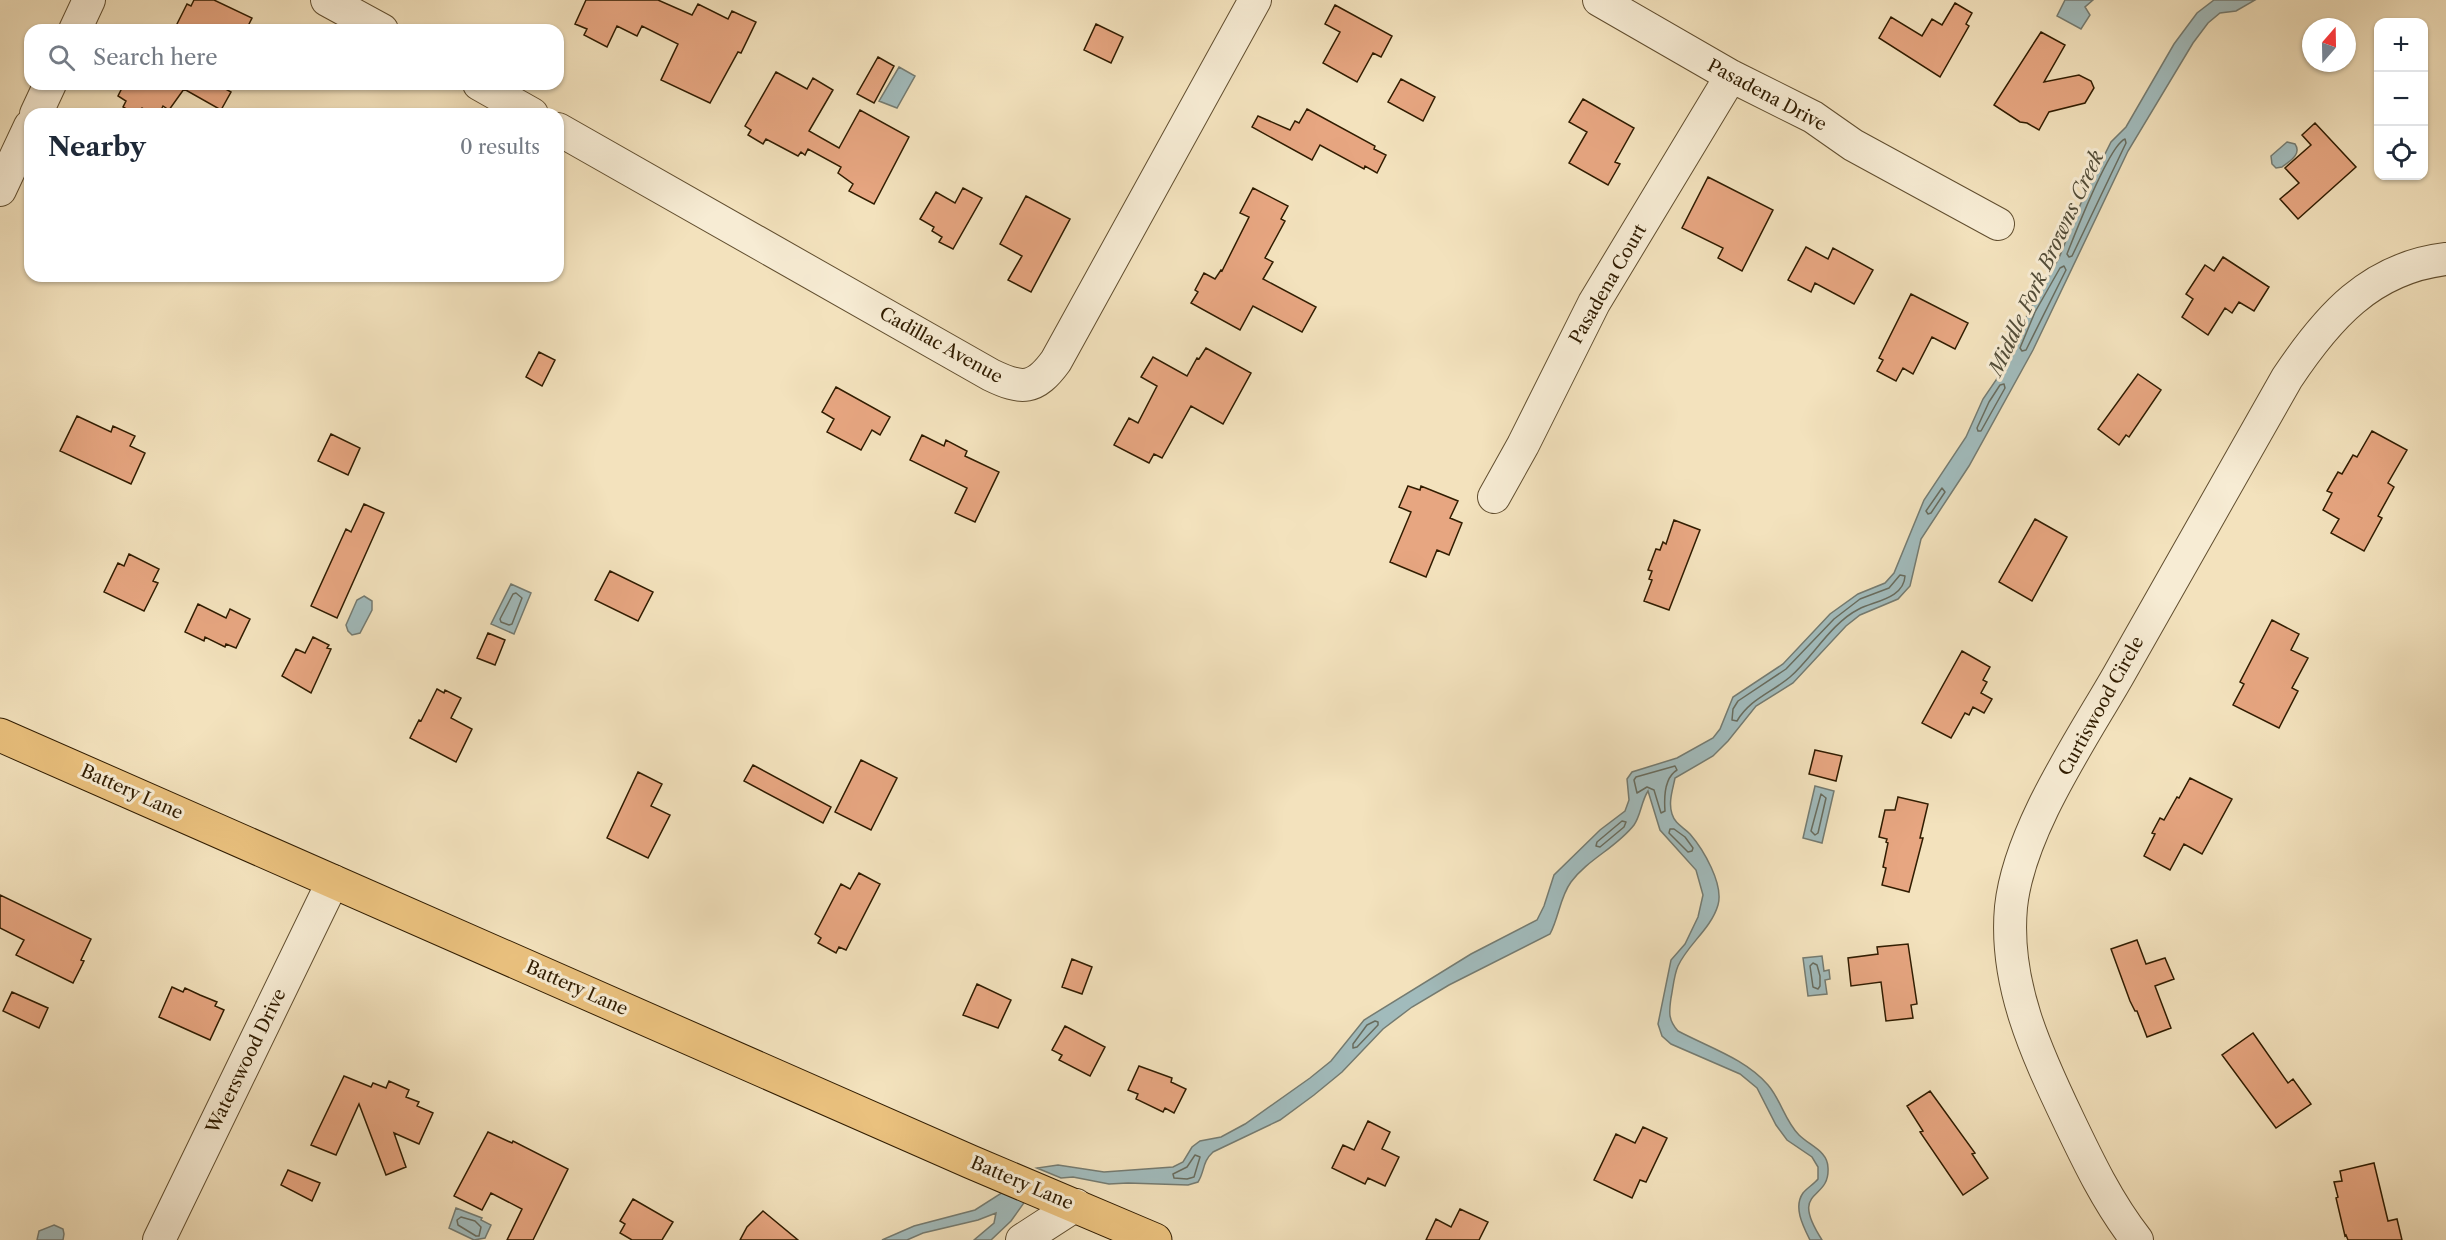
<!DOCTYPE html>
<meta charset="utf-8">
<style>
:root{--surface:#fff;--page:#f2f2f3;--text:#1f2937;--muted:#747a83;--line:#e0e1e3}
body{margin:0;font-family:"Libre Caslon Text",serif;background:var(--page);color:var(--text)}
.controls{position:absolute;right:18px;top:18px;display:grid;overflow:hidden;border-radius:12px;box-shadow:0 2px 4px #0004}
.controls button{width:54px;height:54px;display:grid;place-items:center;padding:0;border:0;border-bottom:2px solid var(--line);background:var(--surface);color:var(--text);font:30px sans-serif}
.compass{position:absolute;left:2302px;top:18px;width:54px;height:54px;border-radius:50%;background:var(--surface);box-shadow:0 2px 4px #0004;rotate:20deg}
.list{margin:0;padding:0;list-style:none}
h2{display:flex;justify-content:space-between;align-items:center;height:78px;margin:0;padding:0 24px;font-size:26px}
h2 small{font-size:20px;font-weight:400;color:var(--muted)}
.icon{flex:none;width:33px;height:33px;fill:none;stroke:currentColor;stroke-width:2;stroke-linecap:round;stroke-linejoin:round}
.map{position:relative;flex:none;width:2446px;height:1240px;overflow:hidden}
.search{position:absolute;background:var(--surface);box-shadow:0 2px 4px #0004;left:24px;top:24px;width:540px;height:66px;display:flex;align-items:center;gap:15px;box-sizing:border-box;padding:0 21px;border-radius:18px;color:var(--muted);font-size:22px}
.panel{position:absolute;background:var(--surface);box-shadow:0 2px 4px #0004;left:24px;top:108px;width:540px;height:174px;border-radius:18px}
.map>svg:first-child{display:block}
</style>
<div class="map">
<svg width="2446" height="1240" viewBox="0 0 2446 1240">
<rect width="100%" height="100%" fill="#f3e2bd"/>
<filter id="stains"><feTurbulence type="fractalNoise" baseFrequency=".00333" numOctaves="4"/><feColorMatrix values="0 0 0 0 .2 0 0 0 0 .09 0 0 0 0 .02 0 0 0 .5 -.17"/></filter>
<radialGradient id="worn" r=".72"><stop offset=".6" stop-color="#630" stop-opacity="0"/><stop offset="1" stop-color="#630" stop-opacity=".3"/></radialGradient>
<path fill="#a1bbbc" stroke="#747b71" stroke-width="1.5" d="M 2065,0 L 2093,0 L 2085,7 L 2090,15 L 2081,29 L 2057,16 Z
M 2214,0 L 2255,0 L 2236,11 L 2220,13 L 2208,23 L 2193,43 L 2128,151 L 2033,350 L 1969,466 L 1921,539 L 1910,586 L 1898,599 L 1860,615 L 1846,626 L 1793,683 L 1756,706 L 1728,741 L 1713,756 L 1675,778 C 1673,789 1668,802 1672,814 C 1675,824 1683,827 1690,834 C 1703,849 1724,884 1718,905 C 1711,929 1688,944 1678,966 C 1674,975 1673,988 1671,998 C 1669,1012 1668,1020 1678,1031 C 1708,1047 1746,1059 1768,1085 C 1781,1100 1785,1121 1799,1135 C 1810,1146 1828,1151 1828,1168 C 1830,1202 1788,1187 1822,1240 L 1810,1240 C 1803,1226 1793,1207 1803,1193 C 1807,1188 1814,1184 1818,1179 L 1818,1167 L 1812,1157 L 1787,1140 L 1776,1125 L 1757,1088 L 1740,1074 L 1671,1044 L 1662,1036 L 1658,1024 L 1671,960 L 1685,944 L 1698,917 L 1703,895 L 1696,870 L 1660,830 L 1648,791 C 1641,802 1641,815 1634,825 C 1616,848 1588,859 1571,882 C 1560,897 1559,917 1550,934 L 1449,985 L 1412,1007 L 1383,1029 L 1342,1072 L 1314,1095 L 1280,1120 L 1213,1152 C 1202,1162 1205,1171 1198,1182 L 1188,1185 L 1128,1183 L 1109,1184 L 1073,1177 L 1061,1178 L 1037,1168 L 1058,1165 L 1104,1172 L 1173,1167 L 1183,1162 L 1192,1147 L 1200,1141 L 1221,1137 L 1245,1124 L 1310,1078 L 1331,1061 L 1364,1020 L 1471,954 L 1537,920 L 1544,906 L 1554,875 L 1600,830 L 1625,811 L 1629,800 L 1627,779 L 1632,772 L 1677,758 L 1713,738 L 1720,729 L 1733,697 L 1783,664 L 1830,614 L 1858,594 L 1885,583 L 1894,573 L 1924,500 L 1966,437 L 1983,399 L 2007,364 L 2029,310 L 2059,258 L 2083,198 L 2111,142 L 2126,127 L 2174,44 L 2197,13 Z
M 899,67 L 915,76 L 897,108 L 879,101 Z
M 2287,142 L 2295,144 C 2302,154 2290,161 2282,167 L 2276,168 L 2272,164 L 2271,156 Z
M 511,584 L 531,593 L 514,634 L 491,624 Z
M 364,596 L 372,601 L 372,610 L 360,633 L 352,635 L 348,631 L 346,625 L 357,600 Z
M 1815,786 L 1834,791 L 1822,843 L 1803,838 Z
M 1822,956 L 1824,971 L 1829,970 L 1830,979 L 1825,980 L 1827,994 L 1808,996 L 1803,958 Z
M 1003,1192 L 1026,1200 L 1011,1221 L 991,1240 L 974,1240 L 994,1223 L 996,1213 L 978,1220 L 923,1233 L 907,1240 L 882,1240 L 914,1226 L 975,1210 Z
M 456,1208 L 482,1218 L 481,1220 L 491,1225 L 485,1238 L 474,1240 L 449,1228 Z
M 54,1225 L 63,1229 L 64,1234 L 63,1240 L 37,1240 L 39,1231 Z"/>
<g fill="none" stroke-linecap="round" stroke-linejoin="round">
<path stroke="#686c5e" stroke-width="1.5" d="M 2125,139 L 2126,143 L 2072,256 L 2069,257 L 2067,254 C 2075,234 2109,145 2125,139 Z
M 2064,266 L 2066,270 L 2026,350 L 2022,351 L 2020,348 L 2035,312 L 2060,268 Z
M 2004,384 L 2005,388 L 1981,431 L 1978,431 L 1977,428 L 1989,402 L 2000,385 Z
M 1942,488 L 1945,492 L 1931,513 L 1928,514 L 1926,511 Z
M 1900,575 L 1905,576 C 1904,598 1875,601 1859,609 C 1831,623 1813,657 1790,677 C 1771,693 1750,699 1737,721 L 1732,720 L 1733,709 L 1738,701 L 1786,669 L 1834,619 L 1860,599 L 1889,588 Z
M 516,593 L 522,598 L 512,624 L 509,625 L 501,622 L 500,619 L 513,594 Z
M 1675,766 L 1677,770 C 1664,778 1664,798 1665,811 L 1661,813 L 1654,790 L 1647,787 L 1637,793 L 1634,780 L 1636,777 Z
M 1821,794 L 1826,798 L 1818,833 L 1815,835 L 1811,831 Z
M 1622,821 L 1626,822 L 1624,827 L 1600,847 L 1596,846 L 1597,842 Z
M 1670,829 L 1674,829 L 1685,837 L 1693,848 L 1692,851 L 1688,852 L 1669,833 Z
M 1813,963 L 1817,965 L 1820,976 L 1820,986 L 1818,989 L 1813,987 L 1810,966 Z
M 1375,1021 L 1378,1022 L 1378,1025 L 1357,1047 L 1353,1048 L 1353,1044 L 1367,1025 Z
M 1195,1155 L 1200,1157 L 1194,1177 L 1187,1179 L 1174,1178 L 1173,1174 L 1187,1167 Z
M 461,1217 L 475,1221 L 481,1227 L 479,1236 L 476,1236 L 458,1225 L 457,1220 Z"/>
</g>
<path fill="#e7a681" stroke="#301c00" stroke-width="1.5" d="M 194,0 L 214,0 L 252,18 L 246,30 L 174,30 L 187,4 L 191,6 Z
M 586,0 L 658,0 L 692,15 L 698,4 L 728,19 L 732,11 L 756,22 L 741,53 L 738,52 L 710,103 L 661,80 L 678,44 L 642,26 L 637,36 L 617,26 L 607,47 L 584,35 L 587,29 L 575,24 Z
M 1955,3 L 1972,13 L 1966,24 L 1969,26 L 1940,77 L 1879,38 L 1891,17 L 1922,36 L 1932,19 L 1942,25 Z
M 1335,5 L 1392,36 L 1381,57 L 1373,53 L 1357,82 L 1323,63 L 1340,32 L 1325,24 Z
M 1096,24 L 1123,37 L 1111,63 L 1084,50 Z
M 2041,32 L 2065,45 L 2044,82 L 2079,75 L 2091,81 L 2094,88 L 2085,103 L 2049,112 L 2039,130 L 2027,123 L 2020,122 L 1994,105 Z
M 878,57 L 894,66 L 874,103 L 857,94 Z
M 776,72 L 807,89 L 813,78 L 833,90 L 809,131 L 839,148 L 860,110 L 909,137 L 874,204 L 849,191 L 853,184 L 838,173 L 841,167 L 808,149 L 805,155 L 801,152 L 798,156 L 766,139 L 763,144 L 748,135 L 751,130 L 745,126 Z
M 1401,79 L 1435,97 L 1423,121 L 1388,102 Z
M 124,84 L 217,84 L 231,92 L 221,110 L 184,89 L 169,110 L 163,106 L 159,114 L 152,114 L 142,108 L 139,114 L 135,114 L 123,107 L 126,101 L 118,96 Z
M 1583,99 L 1634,128 L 1615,162 L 1620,164 L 1608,185 L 1569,163 L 1587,132 L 1569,122 Z
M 1307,109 L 1375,146 L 1374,149 L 1386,155 L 1377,173 L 1365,166 L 1364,169 L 1320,145 L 1312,160 L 1252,127 L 1258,116 L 1290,130 L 1295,121 L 1299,123 Z
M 2315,123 L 2356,167 L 2298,219 L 2280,199 L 2299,183 L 2285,168 L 2311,145 L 2302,135 Z
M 1708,177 L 1773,210 L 1742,271 L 1718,258 L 1723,248 L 1682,228 Z
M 963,188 L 982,198 L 953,249 L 939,242 L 942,237 L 932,231 L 934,227 L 920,219 L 936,192 L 955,203 Z
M 1253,188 L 1288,206 L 1281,219 L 1285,221 L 1265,258 L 1273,262 L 1263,279 L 1316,307 L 1302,332 L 1253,306 L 1240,330 L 1191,303 L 1198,292 L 1195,290 L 1204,273 L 1215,279 L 1221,270 L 1222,271 L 1249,217 L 1240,213 Z
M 1026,196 L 1070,219 L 1031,292 L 1008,280 L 1022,256 L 1000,244 Z
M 1806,247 L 1828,259 L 1833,248 L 1873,270 L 1854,304 L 1815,283 L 1811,292 L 1788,280 Z
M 2223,257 L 2269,287 L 2254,311 L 2239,302 L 2232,313 L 2225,308 L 2208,335 L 2182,317 L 2193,299 L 2186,294 L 2205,265 L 2214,271 Z
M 1911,294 L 1968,323 L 1955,349 L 1932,337 L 1913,374 L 1903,368 L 1896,381 L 1877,371 L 1883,360 L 1879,358 Z
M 1206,348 L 1251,373 L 1223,424 L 1191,406 L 1162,458 L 1154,454 L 1149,463 L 1114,445 L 1129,418 L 1138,423 L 1157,386 L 1141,377 L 1153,357 L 1187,376 L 1197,358 L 1199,359 Z
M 539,352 L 555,360 L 542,386 L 526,377 Z
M 2138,374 L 2161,390 L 2129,437 L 2126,435 L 2119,445 L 2098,429 Z
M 836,387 L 890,417 L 880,435 L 872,430 L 861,450 L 827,432 L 834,419 L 822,412 Z
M 77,416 L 111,432 L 113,426 L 135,436 L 130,446 L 145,453 L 131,484 L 60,451 Z
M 2372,431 L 2407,450 L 2388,483 L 2394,487 L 2378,516 L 2382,518 L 2364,551 L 2331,533 L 2339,519 L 2323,510 L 2332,493 L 2327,491 L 2338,472 L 2342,474 L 2353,455 L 2357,457 Z
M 331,434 L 360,448 L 348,475 L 318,461 Z
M 922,435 L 944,446 L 946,440 L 967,451 L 965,456 L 999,472 L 975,522 L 955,513 L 967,488 L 910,460 Z
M 1408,486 L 1420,490 L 1421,486 L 1458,501 L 1450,518 L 1462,523 L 1449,555 L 1437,550 L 1426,577 L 1390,562 L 1411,512 L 1399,507 Z
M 364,504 L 384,513 L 337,618 L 311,606 L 346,529 L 351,532 Z
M 2035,519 L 2067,537 L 2032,601 L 1999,582 Z
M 1674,520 L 1700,530 L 1669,610 L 1644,601 L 1652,580 L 1649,579 L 1652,571 L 1648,570 L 1656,549 L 1660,550 L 1663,542 L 1666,544 Z
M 129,554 L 159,569 L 153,581 L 158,583 L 144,611 L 104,592 L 118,563 L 124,566 Z
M 610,571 L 653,592 L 638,621 L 595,600 Z
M 198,604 L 226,618 L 230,609 L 250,619 L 236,648 L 226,644 L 225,647 L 205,637 L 204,641 L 185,632 Z
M 2272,620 L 2299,634 L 2291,650 L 2308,658 L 2292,688 L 2298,691 L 2279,728 L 2233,705 L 2244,684 L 2240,682 Z
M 488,633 L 505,640 L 495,665 L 477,658 Z
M 313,637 L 329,645 L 327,648 L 331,649 L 311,693 L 282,676 L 296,649 L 305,653 Z
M 1962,651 L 1990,667 L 1983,680 L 1987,682 L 1981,693 L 1992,699 L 1984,713 L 1973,707 L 1969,715 L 1965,713 L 1951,738 L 1922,723 Z
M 437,689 L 444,693 L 445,690 L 461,698 L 451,718 L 472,729 L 456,762 L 410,738 L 419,720 L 421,721 Z
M 1815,750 L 1842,756 L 1836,781 L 1809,774 Z
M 861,760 L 897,778 L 871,830 L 835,812 Z
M 753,765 L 831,807 L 823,823 L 744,781 Z
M 638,772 L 662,784 L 651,806 L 670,815 L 648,858 L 607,838 Z
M 2190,778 L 2232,799 L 2202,854 L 2184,844 L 2170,870 L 2144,856 L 2155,834 L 2152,833 L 2160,818 L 2164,820 L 2177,797 L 2179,798 Z
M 1898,797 L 1928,804 L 1920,838 L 1923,838 L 1909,892 L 1882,885 L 1886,868 L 1883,867 L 1888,843 L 1886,842 L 1887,839 L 1879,837 L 1885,810 L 1895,810 Z
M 859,873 L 880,884 L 846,950 L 839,947 L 836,953 L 818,943 L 821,938 L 815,934 L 841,884 L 850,889 Z
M 0,895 L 91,939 L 81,960 L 84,961 L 73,983 L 16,955 L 24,940 L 0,928 Z
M 2137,940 L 2146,964 L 2165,958 L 2174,979 L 2155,986 L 2171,1028 L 2147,1037 L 2137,1011 L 2135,1011 L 2130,1001 L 2111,949 Z
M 1908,944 L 1917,1004 L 1911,1005 L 1913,1018 L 1886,1021 L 1881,982 L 1851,986 L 1848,958 L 1878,954 L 1877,947 Z
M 1072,959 L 1092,967 L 1082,994 L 1062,987 Z
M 977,984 L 1011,1000 L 998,1028 L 963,1015 Z
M 172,987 L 183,992 L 185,988 L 200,995 L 217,1002 L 215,1006 L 224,1010 L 210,1040 L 159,1017 Z
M 12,992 L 48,1008 L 39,1028 L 3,1011 Z
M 1065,1026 L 1105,1047 L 1090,1076 L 1059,1060 L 1062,1055 L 1052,1050 Z
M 2253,1033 L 2288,1083 L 2293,1079 L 2311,1104 L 2276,1128 L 2222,1055 Z
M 1139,1066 L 1172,1078 L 1171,1082 L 1186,1089 L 1174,1113 L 1165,1108 L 1163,1112 L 1136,1099 L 1138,1094 L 1128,1090 Z
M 344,1076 L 371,1087 L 373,1083 L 386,1088 L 389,1081 L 409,1090 L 406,1097 L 419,1102 L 417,1106 L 433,1113 L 419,1144 L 394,1133 L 406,1167 L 386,1175 L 359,1104 L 336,1155 L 311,1145 Z
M 1930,1091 L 1975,1153 L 1972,1154 L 1988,1178 L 1963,1195 L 1920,1132 L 1923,1131 L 1907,1106 Z
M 1368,1121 L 1390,1132 L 1382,1149 L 1399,1157 L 1385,1186 L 1368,1178 L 1365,1184 L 1332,1168 L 1343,1145 L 1354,1150 Z
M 1643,1127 L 1667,1138 L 1646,1182 L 1640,1180 L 1632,1198 L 1594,1180 L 1616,1134 L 1635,1143 Z
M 488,1132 L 512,1143 L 513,1141 L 568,1169 L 533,1240 L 507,1240 L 522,1209 L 491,1193 L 482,1210 L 454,1196 Z
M 2374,1163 L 2388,1221 L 2397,1219 L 2402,1240 L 2348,1240 L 2346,1235 L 2345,1236 L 2336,1198 L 2338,1197 L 2334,1182 L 2342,1181 L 2340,1171 Z
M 288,1170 L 320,1183 L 312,1201 L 281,1185 Z
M 633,1199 L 673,1222 L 662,1240 L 632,1240 L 620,1233 L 625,1224 L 620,1221 Z
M 1460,1209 L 1488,1222 L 1479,1240 L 1426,1240 L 1436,1219 L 1451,1227 Z
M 763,1211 L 798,1240 L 740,1240 L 747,1227 Z"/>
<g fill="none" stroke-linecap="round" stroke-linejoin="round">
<defs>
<path id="minor" d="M 327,0 L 382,30
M 1599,0 L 1731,76 L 1813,117 L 1853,145 L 1998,224
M 75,30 L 89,0
M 479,84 L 532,114
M 36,114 L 50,84
M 558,129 L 991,375 C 1022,390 1035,390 1056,361 L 1255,0
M 0,190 L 30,126
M 1494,497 L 1523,445 L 1594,303 L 1731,76
M 159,1240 L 333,881
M 1022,1240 L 1076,1205
M 2137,1240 C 2108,1203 2088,1161 2068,1119 C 2036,1052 2004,983 2011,907 C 2019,831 2080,742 2118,676 C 2174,577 2231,477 2287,378 C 2327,318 2370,268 2446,259"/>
<path id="major" d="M 0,735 L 971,1162 L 1155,1240"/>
</defs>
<use href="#minor" stroke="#614e2f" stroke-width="34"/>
<use href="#major" stroke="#301c00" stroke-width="35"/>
<use href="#minor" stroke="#f7ecd4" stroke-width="32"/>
<use href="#major" stroke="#eac17e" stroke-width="33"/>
</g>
<g text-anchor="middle" stroke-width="6" stroke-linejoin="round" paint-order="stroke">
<g font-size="18" fill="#301c00" stroke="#f7ecd4">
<text transform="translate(1767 95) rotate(28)" y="6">Pasadena Drive</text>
<text transform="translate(1608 284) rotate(-60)" y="6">Pasadena Court</text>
<text transform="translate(941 345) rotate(29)" y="6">Cadillac Avenue</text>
<text transform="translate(2101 706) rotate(-61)" y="6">Curtiswood Circle</text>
<text transform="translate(132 792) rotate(24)" y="6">Battery Lane</text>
<text transform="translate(577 988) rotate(24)" y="6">Battery Lane</text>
<text transform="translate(246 1061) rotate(-64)" y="6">Waterswood Drive</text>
<text transform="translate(1022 1183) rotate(23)" y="6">Battery Lane</text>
</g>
<g font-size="20" font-style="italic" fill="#524c38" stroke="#f7ecd4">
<text transform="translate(2046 263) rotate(-65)" y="7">Middle Fork Browns Creek</text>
</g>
</g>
<rect width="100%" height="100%" filter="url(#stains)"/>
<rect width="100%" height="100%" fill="url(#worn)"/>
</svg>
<div class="controls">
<button>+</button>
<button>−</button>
<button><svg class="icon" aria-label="locate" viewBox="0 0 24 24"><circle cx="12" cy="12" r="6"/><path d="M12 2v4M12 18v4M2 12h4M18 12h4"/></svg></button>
</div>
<svg class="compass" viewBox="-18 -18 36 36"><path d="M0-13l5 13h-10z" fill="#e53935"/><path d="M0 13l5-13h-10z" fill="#747a83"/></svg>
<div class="search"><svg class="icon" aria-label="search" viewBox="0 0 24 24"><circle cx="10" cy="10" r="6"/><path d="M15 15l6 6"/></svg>Search here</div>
<section class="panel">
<h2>Nearby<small>0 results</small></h2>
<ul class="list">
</ul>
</section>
</div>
